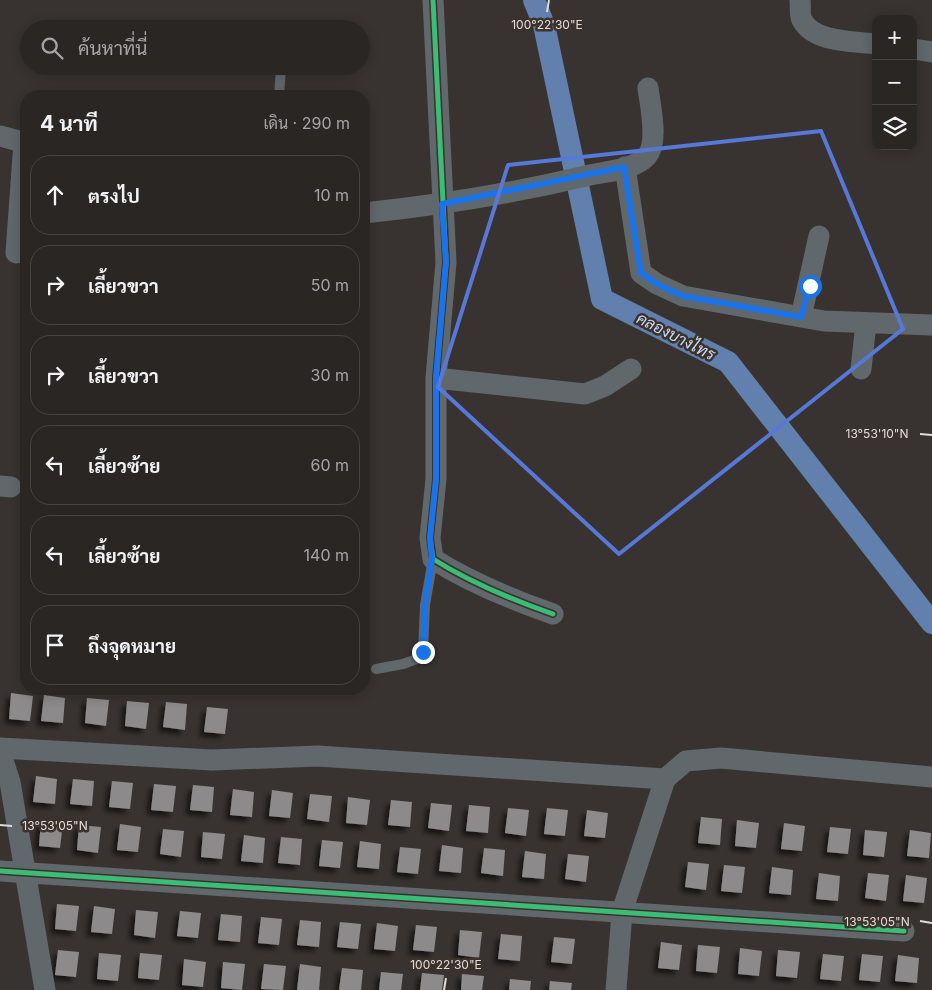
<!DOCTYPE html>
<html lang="th">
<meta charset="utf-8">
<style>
:root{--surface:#2a2624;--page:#322e2c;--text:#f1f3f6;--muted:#a5a5a6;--line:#464341}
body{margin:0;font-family:Inter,Sarabun,sans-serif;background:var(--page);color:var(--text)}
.controls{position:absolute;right:15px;top:15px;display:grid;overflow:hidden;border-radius:10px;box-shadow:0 2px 12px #0003}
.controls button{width:45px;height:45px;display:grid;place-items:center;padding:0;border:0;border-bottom:1px solid var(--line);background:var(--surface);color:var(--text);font:25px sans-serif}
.stop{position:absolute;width:15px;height:15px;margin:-11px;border:4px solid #1a73e8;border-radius:50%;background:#fff}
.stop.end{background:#1a73e8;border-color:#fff;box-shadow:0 1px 5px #0008}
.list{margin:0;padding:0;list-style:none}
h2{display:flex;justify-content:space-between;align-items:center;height:65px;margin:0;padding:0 20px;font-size:21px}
h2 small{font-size:16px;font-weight:400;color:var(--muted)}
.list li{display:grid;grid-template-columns:32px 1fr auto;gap:15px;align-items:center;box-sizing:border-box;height:80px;margin:0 10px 10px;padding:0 10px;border:1px solid var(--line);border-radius:20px}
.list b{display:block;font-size:19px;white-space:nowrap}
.list em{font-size:16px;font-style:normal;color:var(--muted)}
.icon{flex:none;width:28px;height:28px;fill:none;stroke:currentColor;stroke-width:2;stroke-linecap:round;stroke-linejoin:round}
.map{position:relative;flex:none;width:932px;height:990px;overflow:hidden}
.search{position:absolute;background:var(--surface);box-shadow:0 2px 12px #0003;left:20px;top:20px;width:350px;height:55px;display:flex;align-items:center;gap:12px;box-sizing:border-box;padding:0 18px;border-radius:28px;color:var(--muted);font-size:19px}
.panel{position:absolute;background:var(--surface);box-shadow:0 2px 12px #0003;left:20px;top:90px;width:350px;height:605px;border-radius:20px}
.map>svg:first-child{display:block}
</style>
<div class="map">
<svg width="932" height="990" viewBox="0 0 932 990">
<defs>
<filter id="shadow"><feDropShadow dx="-4.5" dy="4.5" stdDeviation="2.5" flood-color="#0009"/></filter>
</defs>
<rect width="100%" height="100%" fill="#383330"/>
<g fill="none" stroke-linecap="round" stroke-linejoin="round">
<path stroke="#6180ad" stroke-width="22" d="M 534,0 L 544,25 L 602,299 L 728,362 L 932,623"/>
</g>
<path fill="#8c8a8b" filter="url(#shadow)" d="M 11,693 L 33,696 L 30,721 L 9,719 Z
M 44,695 L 65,698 L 63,723 L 41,721 Z
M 87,698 L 109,700 L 106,726 L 85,723 Z
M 127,701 L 149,703 L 146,729 L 125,726 Z
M 166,702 L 187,704 L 185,730 L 163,727 Z
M 207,707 L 228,709 L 225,734 L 204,732 Z
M 36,776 L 57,779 L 55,804 L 33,802 Z
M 73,779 L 94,781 L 92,806 L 70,804 Z
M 112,781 L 133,783 L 130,809 L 109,807 Z
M 154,784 L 176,786 L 173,812 L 151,810 Z
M 193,785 L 214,787 L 212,812 L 190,810 Z
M 233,789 L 254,792 L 252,817 L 230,815 Z
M 272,790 L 293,793 L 290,818 L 269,816 Z
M 310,794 L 332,796 L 329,822 L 307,819 Z
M 348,797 L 370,800 L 367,825 L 346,823 Z
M 391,800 L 412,802 L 410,827 L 388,825 Z
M 431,803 L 452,805 L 449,831 L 428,828 Z
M 469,805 L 490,807 L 488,833 L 466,831 Z
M 508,808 L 529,810 L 526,836 L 505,833 Z
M 547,808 L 568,810 L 565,836 L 544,834 Z
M 587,810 L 608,813 L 605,838 L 584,836 Z
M 701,817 L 722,819 L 720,845 L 698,843 Z
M 41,820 L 63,823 L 60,848 L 39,846 Z
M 737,820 L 759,823 L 756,848 L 735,846 Z
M 784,823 L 805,826 L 802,851 L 781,849 Z
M 120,824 L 141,827 L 138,852 L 117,850 Z
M 79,825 L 101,827 L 98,853 L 77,850 Z
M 830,827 L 851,829 L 848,854 L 827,852 Z
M 163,829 L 184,831 L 181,857 L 160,854 Z
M 865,830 L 887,832 L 884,857 L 863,855 Z
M 910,830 L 931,833 L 929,858 L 907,856 Z
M 203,832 L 225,834 L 222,859 L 201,857 Z
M 244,835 L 265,838 L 263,863 L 241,861 Z
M 281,837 L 302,839 L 300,865 L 278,863 Z
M 322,840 L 343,842 L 340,868 L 319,866 Z
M 360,841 L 381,844 L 379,869 L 357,867 Z
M 442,845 L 463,848 L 461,873 L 439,871 Z
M 400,847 L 421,849 L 418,874 L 397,872 Z
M 484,848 L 505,850 L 503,876 L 481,873 Z
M 525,851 L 546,854 L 544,879 L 522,877 Z
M 568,854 L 589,856 L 586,882 L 565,879 Z
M 688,862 L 709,864 L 706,890 L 685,887 Z
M 724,865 L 745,867 L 742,893 L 721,891 Z
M 772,867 L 793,870 L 791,895 L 769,893 Z
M 819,873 L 840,876 L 838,901 L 816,899 Z
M 868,873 L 889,875 L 886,901 L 865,898 Z
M 906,875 L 927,878 L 924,903 L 903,901 Z
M 57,904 L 79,906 L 76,931 L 55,929 Z
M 94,906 L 115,909 L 112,934 L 91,932 Z
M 136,910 L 158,912 L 155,938 L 134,935 Z
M 180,911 L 201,913 L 198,938 L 177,936 Z
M 221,914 L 242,916 L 240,942 L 218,940 Z
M 261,917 L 282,919 L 279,945 L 258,943 Z
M 300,920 L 321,922 L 319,947 L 297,945 Z
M 340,922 L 361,924 L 358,949 L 337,947 Z
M 377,923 L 398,926 L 395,951 L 374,949 Z
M 416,925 L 437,927 L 434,952 L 413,950 Z
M 460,930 L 482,932 L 479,958 L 458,955 Z
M 501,934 L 522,936 L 520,961 L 498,959 Z
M 554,937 L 575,939 L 572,964 L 551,962 Z
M 661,942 L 682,945 L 679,970 L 658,968 Z
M 698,945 L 720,947 L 717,973 L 696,971 Z
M 740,948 L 762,951 L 759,976 L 738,974 Z
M 58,950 L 79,952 L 76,977 L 55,975 Z
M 778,950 L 800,952 L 797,978 L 776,976 Z
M 99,953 L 121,955 L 118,981 L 97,979 Z
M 140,953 L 162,955 L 159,980 L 138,978 Z
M 823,954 L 844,956 L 841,981 L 820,979 Z
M 862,954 L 883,956 L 880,982 L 859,980 Z
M 898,955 L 919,958 L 917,983 L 895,981 Z
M 184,959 L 206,962 L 203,987 L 182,985 Z
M 223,962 L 245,964 L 242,990 L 221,988 Z
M 264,964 L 286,966 L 283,990 L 261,989 Z
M 300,964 L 321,967 L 319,990 L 297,990 Z
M 342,968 L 363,970 L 361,990 L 339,990 Z
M 381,972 L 403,974 L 401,990 L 379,990 Z
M 422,973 L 444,975 L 442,990 L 420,990 Z
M 462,974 L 484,976 L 482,990 L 461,990 Z
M 510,979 L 531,981 L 530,990 L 509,990 Z
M 550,981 L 572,983 L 571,990 L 549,990 Z"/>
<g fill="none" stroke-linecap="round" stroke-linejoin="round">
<path stroke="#61686c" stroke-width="10" d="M 279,96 L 281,68
M 376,669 L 403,664 L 417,659 L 423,651 L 425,605 L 433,559"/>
<path stroke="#61686c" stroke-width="21" d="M 433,0 L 446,262 L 436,378 L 436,479 L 430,538 L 433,559 C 471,583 510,599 553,614
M 800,0 C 801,6 799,15 802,20 C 814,43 854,41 876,44
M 913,49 L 932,52
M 0,136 L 26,143
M 625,167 L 641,273 L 657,284 L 683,296 L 824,321 L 932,325
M 364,213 C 440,205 515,193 590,175 C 608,171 634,170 647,156 C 659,142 650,105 648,88
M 16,253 L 24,142
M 801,317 L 819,236
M 861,369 L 866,323
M 436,378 L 585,394 L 605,386 L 631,369
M 0,486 L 11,487
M 0,748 L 212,760 L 318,756 L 665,779
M 0,751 L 10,782 L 45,990
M 0,871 L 904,931
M 616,990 L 622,912 L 665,779 L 686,761 L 721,758 L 932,777"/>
<defs>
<path id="cycleway" d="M 433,0 L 446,262 L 436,378 L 436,479 L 430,538 L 433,559 C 471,583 510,599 553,614
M 0,871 L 904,931"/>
</defs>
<use href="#cycleway" stroke="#3c322c" stroke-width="8"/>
<use href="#cycleway" stroke="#3abd76" stroke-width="5"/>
</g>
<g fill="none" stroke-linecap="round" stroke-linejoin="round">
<path stroke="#1a73e8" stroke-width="6" d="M 423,652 L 425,605 L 432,559 L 430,538 L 436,479 L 436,378 L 446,262 L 442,204 L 624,167 L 641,273 L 657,284 L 683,296 L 801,317 L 810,286"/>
</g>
<path fill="none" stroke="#5878d8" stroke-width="4" stroke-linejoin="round" d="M 821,131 L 903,329 L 619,554 L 438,387 L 508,165 Z"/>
<path fill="none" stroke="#e1dbd7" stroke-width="2" d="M 547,12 L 549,0M 920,434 L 932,435M 0,825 L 12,826M 920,921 L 932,923M 444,990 L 446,978"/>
<g text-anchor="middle" stroke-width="5" stroke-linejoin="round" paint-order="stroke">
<g font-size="16" font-style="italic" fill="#c5d9f6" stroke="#3c322c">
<text transform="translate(676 336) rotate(27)" y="6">คลองบางไทร</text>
</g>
</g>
<g font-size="12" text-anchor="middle" fill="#e1dbd7" stroke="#3c322c" stroke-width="5" stroke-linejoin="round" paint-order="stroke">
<text x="547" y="29">100°22'30"E</text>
<text x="877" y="438">13°53'10"N</text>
<text x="55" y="830">13°53'05"N</text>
<text x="877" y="926">13°53'05"N</text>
<text x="446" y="969">100°22'30"E</text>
</g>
</svg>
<div class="controls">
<button>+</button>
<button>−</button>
<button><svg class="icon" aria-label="layers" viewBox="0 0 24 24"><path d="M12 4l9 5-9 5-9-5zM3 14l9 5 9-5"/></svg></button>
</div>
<div class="stop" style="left:810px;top:286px"></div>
<div class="stop end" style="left:423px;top:652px"></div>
<div class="search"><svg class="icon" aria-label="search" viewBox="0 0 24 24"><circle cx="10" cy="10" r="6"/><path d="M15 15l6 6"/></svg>ค้นหาที่นี่</div>
<section class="panel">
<h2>4 นาที<small>เดิน · 290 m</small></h2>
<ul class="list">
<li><svg class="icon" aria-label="ahead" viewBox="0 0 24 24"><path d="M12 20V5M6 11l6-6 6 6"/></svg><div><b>ตรงไป</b></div><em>10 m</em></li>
<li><svg class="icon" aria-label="right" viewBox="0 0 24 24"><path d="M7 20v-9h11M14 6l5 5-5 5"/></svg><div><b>เลี้ยวขวา</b></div><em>50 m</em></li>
<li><svg class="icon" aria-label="right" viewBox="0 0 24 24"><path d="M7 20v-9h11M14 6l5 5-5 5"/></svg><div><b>เลี้ยวขวา</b></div><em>30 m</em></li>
<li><svg class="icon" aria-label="left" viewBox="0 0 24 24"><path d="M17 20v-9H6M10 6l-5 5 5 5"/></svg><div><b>เลี้ยวซ้าย</b></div><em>60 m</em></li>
<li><svg class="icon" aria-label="left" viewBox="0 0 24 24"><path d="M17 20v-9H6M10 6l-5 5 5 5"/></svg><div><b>เลี้ยวซ้าย</b></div><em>140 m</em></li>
<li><svg class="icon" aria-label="arrive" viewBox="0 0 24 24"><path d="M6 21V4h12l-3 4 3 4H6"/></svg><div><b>ถึงจุดหมาย</b></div></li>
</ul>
</section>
</div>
